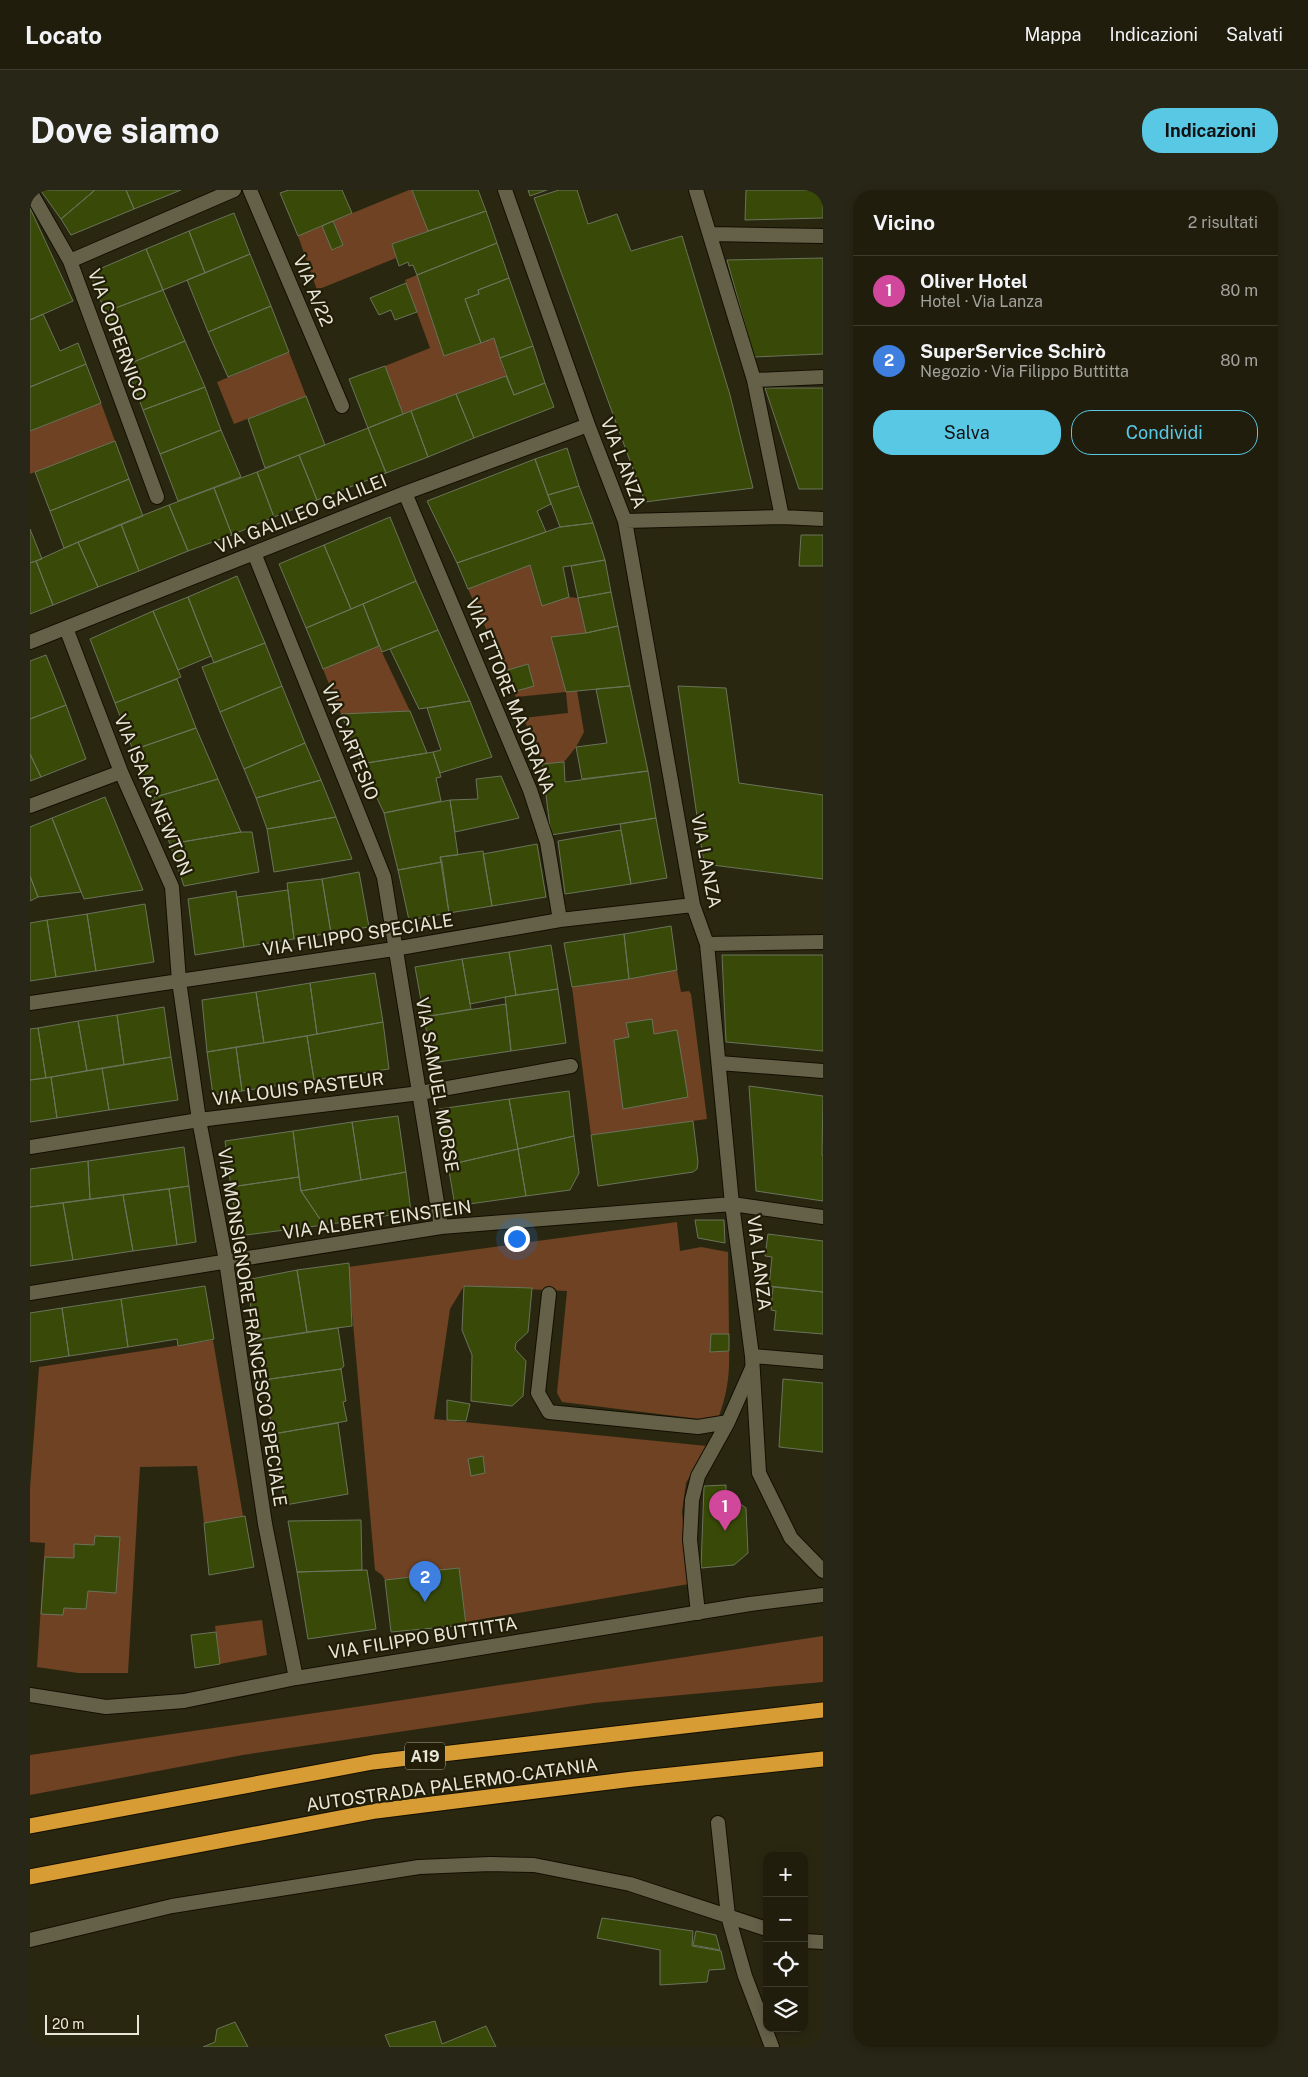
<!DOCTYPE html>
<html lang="it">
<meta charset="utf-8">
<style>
:root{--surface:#201d0d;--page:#282616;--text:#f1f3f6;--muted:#a2a29d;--line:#3d3b2e;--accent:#59c8e5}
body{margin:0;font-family:"Public Sans",sans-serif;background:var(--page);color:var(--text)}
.controls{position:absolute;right:15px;bottom:15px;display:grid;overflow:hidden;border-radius:10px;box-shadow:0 2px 8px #0003}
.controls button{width:45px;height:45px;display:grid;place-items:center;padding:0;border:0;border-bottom:1px solid var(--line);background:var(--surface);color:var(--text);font:25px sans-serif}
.scale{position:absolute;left:15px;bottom:12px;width:94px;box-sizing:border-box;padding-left:5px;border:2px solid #e8e6d9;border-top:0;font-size:14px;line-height:18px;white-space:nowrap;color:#e8e6d9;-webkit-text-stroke:4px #211d07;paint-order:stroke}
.you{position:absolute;left:486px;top:1048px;width:18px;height:18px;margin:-12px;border:4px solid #fff;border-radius:50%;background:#1a73e8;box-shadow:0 0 0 8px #1a73e833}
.badge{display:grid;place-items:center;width:32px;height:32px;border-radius:50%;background:var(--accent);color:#fff;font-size:16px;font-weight:700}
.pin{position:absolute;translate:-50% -41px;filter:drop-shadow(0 1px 2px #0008)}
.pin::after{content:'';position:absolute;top:26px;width:18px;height:15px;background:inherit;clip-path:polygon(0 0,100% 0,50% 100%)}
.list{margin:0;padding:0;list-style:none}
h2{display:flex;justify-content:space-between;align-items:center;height:65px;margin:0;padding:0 20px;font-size:21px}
h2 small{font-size:16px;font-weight:400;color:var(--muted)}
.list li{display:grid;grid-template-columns:32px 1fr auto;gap:15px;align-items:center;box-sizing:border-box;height:70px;padding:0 20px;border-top:1px solid var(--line)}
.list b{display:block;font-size:19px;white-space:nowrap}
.list p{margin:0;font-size:16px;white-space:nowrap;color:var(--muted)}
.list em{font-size:16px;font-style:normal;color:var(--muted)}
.actions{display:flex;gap:10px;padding:15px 20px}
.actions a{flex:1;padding:11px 0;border:1px solid var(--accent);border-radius:20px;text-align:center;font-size:18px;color:var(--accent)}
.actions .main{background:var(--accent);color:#111}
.icon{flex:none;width:28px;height:28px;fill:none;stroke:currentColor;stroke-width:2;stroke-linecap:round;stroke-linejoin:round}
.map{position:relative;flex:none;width:793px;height:1857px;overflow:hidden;border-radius:20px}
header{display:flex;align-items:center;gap:30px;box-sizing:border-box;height:70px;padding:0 25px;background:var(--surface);border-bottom:1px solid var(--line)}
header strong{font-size:24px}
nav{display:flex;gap:28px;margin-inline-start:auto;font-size:18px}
.intro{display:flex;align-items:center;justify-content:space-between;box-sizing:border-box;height:120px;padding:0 30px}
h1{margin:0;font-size:35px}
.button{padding:12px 22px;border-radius:20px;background:var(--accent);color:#111;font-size:18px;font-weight:700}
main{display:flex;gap:30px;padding:0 30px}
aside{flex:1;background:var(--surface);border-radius:20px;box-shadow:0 2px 8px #0003}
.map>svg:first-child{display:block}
</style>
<header>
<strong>Locato</strong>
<nav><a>Mappa</a><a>Indicazioni</a><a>Salvati</a></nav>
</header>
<div class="intro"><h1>Dove siamo</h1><a class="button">Indicazioni</a></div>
<main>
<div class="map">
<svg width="793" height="1857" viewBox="0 0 793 1857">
<rect width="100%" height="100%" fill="#2a2711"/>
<path fill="#6e4223" d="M 379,0 L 382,0 L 398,41 L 362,54 L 366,68 L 287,100 L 268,46 L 292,36 L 303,60 L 313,55 L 303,31 Z
M 387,85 L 414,166 L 464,148 L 476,186 L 373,224 L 355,176 L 400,158 L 375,90 Z
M 259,162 L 276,206 L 204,234 L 187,192 Z
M 71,213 L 85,251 L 0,284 L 0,241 Z
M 500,375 L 512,416 L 539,407 L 548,408 L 556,443 L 521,447 L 536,502 L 547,501 L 554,542 L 546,557 L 534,572 L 512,574 L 509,561 L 493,528 L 538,523 L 536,502 L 486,507 L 483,502 L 498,474 L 475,481 L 438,399 Z
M 349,456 L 380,521 L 311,524 L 293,479 Z
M 647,780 L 651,802 L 659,801 L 661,804 L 677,929 L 561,945 L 542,797 Z
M 647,1032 L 650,1061 L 671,1057 L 698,1062 L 699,1144 L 681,1145 L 680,1162 L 699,1161 C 700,1184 697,1204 689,1226 L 669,1229 L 532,1212 L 527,1203 L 537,1101 L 434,1096 L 420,1119 L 404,1229 L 677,1256 L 656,1293 L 652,1322 L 659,1394 L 441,1431 L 436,1435 L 429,1378 L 391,1382 L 391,1386 L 355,1390 L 352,1385 L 345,1380 L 318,1077 Z
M 183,1150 L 213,1326 L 174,1333 L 167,1276 L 110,1277 L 98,1483 L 48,1483 L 7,1477 L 15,1353 L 0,1352 L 0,1298 L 9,1177 Z
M 232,1430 L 237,1465 L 190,1474 L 185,1436 Z
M 793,1446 L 793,1492 L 564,1513 L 213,1565 L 0,1605 L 0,1565 L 346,1514 Z"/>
<path fill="#394a08" stroke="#6a735b" d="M 13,0 L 65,0 L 31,29 L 11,1 Z
M 65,0 L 96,0 L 104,19 L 41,45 L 31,29 Z
M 96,0 L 151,0 L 104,19 Z
M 259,0 L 312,0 L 322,23 L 268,46 L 250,3 Z
M 382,0 L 448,0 L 456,21 L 398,41 Z
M 498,0 L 517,0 L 500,6 Z
M 529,0 L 547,0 L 558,34 L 587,24 L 601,61 L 652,46 L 700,205 L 723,298 L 615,312 L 504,8 Z
M 716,0 L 793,0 L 793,28 L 715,30 Z
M 0,18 L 43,111 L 0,130 Z
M 456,21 L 467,53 L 387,85 L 383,75 L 379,76 L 378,72 L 369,76 L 362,54 Z
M 204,23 L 220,64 L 175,83 L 159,41 Z
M 303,31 L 313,55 L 302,60 L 292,36 Z
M 159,41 L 175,83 L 133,100 L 116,59 Z
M 467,53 L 479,88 L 448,100 L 449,104 L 435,109 L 451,153 L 414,166 L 387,85 Z
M 116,59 L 133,100 L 75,122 L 60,83 Z
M 220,64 L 241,116 L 178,142 L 157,90 Z
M 793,68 L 793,164 L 724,167 L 697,70 Z
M 479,88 L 503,156 L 470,168 L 464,148 L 451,153 L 435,109 L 449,104 L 448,100 Z
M 376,93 L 387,122 L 365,130 L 361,120 L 349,125 L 340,108 Z
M 133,100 L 155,151 L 96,175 L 75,122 Z
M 241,116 L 259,162 L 198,187 L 178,142 Z
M 13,124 L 30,161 L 48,153 L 56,174 L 0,197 L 0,130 Z
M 155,151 L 175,197 L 113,220 L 96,175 Z
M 503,156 L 515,193 L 484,205 L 470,168 Z
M 56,174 L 71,213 L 0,241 L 0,197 Z
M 355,176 L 373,224 L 338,238 L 319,189 Z
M 476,186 L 484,205 L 515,193 L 524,217 L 444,248 L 426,204 Z
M 175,197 L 191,240 L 130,264 L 113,220 Z
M 735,198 L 793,198 L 793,299 L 769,299 Z
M 426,204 L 444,248 L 398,267 L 381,221 Z
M 276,206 L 295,255 L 235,278 L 218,229 Z
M 381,221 L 398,267 L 356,283 L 338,238 Z
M 338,238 L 356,283 L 287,310 L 269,265 Z
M 191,240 L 211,287 L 148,311 L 130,264 Z
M 85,251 L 99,289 L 20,321 L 5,282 Z
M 537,258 L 549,296 L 518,305 L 505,269 Z
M 269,265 L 287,310 L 244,327 L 227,282 Z
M 505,269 L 521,314 L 507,321 L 516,342 L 427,373 L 397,311 Z
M 227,282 L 244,327 L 202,345 L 184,298 Z
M 99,289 L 113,326 L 34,358 L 20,321 Z
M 549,296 L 563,333 L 530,337 L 518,305 Z
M 184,298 L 202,345 L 158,361 L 139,315 Z
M 139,315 L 158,361 L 109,381 L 91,334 Z
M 360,327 L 386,391 L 321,419 L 294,355 Z
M 563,333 L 575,370 L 533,377 L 539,407 L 512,416 L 500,375 L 438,399 L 427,373 L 530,337 Z
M 91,334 L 109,381 L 68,397 L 48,352 Z
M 0,339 L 12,369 L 0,373 Z
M 771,345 L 793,345 L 793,376 L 769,376 Z
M 48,352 L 68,397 L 23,415 L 6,371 Z
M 294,355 L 321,419 L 276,438 L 249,374 Z
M 575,370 L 581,402 L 548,408 L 541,376 Z
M 6,371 L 23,415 L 0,424 L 0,373 Z
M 207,386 L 235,453 L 184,473 L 158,407 Z
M 386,391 L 408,440 L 352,462 L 333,414 Z
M 581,402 L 588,436 L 556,443 L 548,408 Z
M 158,407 L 181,466 L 148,480 L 123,421 Z
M 333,414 L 349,456 L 293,479 L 276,438 Z
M 123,421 L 151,487 L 85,513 L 60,449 Z
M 588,436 L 600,496 L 536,502 L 521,447 L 556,443 Z
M 408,440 L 440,511 L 389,519 L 360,459 Z
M 235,453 L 252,496 L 190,522 L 172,477 Z
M 16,465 L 36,515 L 0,529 L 0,471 Z
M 498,474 L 504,496 L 483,502 L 475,481 Z
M 147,489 L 166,538 L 103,560 L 85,513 Z
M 252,496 L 275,553 L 214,579 L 190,522 Z
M 600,496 L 618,581 L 552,589 L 546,557 L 577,553 L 566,499 Z
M 648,496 L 696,498 L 709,593 L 793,605 L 793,689 L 674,674 Z
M 440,511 L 462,567 L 410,583 L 403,562 L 411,560 L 397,518 Z
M 36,515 L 56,569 L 11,587 L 0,564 L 0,529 Z
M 380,521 L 397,563 L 331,574 L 311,524 Z
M 166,538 L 188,589 L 122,608 L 103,560 Z
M 275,553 L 291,590 L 226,608 L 214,579 Z
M 403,562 L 411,587 L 406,588 L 411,611 L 354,623 L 331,574 Z
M 0,564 L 11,587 L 0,591 Z
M 534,572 L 535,592 L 618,581 L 626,628 L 521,645 L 512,574 Z
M 471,586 L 489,628 L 425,642 L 420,610 L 448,609 L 446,589 Z
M 188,589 L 211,642 L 140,654 L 122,608 Z
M 291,590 L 306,627 L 237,639 L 226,608 Z
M 75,607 L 113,700 L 54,709 L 22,628 Z
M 420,610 L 428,665 L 410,667 L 412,672 L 368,680 L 354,623 Z
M 306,627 L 322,669 L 244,682 L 237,639 Z
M 22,628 L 51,702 L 8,707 L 0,686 L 0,637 Z
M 626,628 L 637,688 L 601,694 L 590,634 Z
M 591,640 L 601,694 L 535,704 L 528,651 Z
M 211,642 L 222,642 L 229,682 L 154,696 L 140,654 Z
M 507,654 L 516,707 L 462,716 L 453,664 Z
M 453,661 L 462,716 L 419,723 L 410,667 Z
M 412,672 L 419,723 L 379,730 L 368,680 Z
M 329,682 L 339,737 L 301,743 L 292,689 Z
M 0,686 L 8,707 L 0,711 Z
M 292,689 L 301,743 L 264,749 L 257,693 Z
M 258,700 L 264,749 L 214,757 L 207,707 Z
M 206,701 L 214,757 L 165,765 L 158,709 Z
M 115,714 L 124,772 L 66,781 L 57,724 Z
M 57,724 L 66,781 L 26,787 L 17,730 Z
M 17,730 L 26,787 L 0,791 L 0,733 Z
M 641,736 L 647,780 L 599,789 L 594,744 Z
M 594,744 L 599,789 L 542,797 L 534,753 Z
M 521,755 L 528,799 L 486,805 L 479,762 Z
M 479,762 L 486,805 L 440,814 L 432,769 Z
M 692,765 L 793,765 L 793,861 L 696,852 Z
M 432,769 L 441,819 L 394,827 L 385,777 Z
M 345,783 L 353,832 L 287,844 L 280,793 Z
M 280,793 L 287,844 L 234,853 L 226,802 Z
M 528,799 L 536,853 L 481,861 L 475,807 Z
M 226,802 L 234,853 L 177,862 L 172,810 Z
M 476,814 L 481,861 L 402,873 L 394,827 Z
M 134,817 L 141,867 L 94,875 L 87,825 Z
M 87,825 L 94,875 L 57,881 L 48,831 Z
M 622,829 L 624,844 L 647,840 L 658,907 L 593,919 L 584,850 L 599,847 L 596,833 Z
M 48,831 L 57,881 L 16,888 L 8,838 Z
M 353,832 L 359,879 L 284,890 L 277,846 Z
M 8,838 L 16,888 L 0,890 L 0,839 Z
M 277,846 L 284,890 L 212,901 L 206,857 Z
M 206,857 L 212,901 L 183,905 L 177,862 Z
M 141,867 L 148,910 L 79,920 L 72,878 Z
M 72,878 L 79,920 L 27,928 L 21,887 Z
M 21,887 L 27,928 L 0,932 L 0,890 Z
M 719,896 L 793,906 L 792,965 L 793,965 L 793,1011 L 726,1001 Z
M 539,901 L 544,946 L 488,959 L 479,909 Z
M 479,909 L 488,959 L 418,975 L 409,919 Z
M 368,926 L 376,982 L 331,990 L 322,932 Z
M 663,931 L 668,972 L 667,979 L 663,982 L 568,996 L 561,945 Z
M 322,932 L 331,990 L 271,1001 L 263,941 Z
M 263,941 L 269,987 L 201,997 L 195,951 Z
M 544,946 L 549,983 L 540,1000 L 496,1006 L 488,959 Z
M 154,957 L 159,996 L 60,1009 L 58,971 Z
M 488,959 L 496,1006 L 425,1016 L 418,975 Z
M 58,971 L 60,1009 L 0,1017 L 0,979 Z
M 376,982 L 381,1022 L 294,1035 L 271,1001 Z
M 269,987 L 271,1001 L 294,1035 L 208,1046 L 201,997 Z
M 159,996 L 166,1052 L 147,1055 L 139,999 Z
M 139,999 L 147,1055 L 103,1061 L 93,1005 Z
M 93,1005 L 103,1061 L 43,1070 L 33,1013 Z
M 33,1013 L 43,1070 L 0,1076 L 0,1017 Z
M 665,1030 L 694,1030 L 695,1053 L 668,1048 Z
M 738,1044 L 793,1051 L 793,1102 L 739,1096 L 742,1067 L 735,1066 Z
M 319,1073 L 322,1136 L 277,1142 L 267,1080 Z
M 267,1080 L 277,1142 L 227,1150 L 216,1090 Z
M 175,1096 L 184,1149 L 148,1156 L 147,1149 L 98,1157 L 91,1109 Z
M 434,1096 L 502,1098 L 498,1142 L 486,1153 L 485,1159 L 496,1171 L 493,1206 L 482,1216 L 441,1211 L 442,1165 L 432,1140 Z
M 743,1097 L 793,1102 L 793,1144 L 744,1140 L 746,1121 L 741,1120 Z
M 91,1109 L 98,1157 L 39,1166 L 32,1118 Z
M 32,1118 L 39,1166 L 0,1172 L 0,1123 Z
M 308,1138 L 314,1176 L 311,1179 L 233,1190 L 227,1150 Z
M 681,1144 L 699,1144 L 699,1161 L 680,1162 Z
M 311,1179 L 316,1211 L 313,1212 L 317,1231 L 243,1244 L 233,1190 Z
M 753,1189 L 793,1193 L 793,1262 L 749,1257 Z
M 417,1210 L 440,1214 L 436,1231 L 417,1230 Z
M 308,1233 L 318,1304 L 255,1315 L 243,1244 Z
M 453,1266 L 455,1283 L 441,1286 L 438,1269 Z
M 696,1295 L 696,1307 L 702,1308 L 716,1318 L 718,1363 L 704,1375 L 671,1378 L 674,1296 Z
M 215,1326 L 224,1377 L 179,1385 L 174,1333 Z
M 331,1330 L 332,1380 L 267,1382 L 258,1331 Z
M 65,1346 L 90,1347 L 86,1403 L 58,1401 L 56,1419 L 34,1418 L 33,1425 L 11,1424 L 15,1367 L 44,1368 L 44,1354 L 64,1355 Z
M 429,1378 L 436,1435 L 361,1442 L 355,1390 L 391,1386 L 391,1382 Z
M 337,1380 L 346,1439 L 278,1449 L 267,1382 Z
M 186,1442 L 190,1474 L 165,1478 L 161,1445 Z
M 572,1728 L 663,1741 L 662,1756 L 691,1761 L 695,1779 L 679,1780 L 677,1792 L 630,1795 L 630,1760 L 567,1748 Z
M 666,1741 L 686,1745 L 690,1760 L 663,1755 Z
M 405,1831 L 412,1854 L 456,1836 L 466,1857 L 360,1857 L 355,1845 Z
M 205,1832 L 218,1857 L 173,1857 L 185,1852 L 187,1839 Z"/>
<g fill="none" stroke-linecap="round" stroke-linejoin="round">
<defs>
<path id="service" d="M 519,1104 L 508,1203 L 519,1222 L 668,1237 L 698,1232
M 668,1423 L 660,1350 L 662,1310 L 668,1286 L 698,1232 L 722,1178
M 688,1633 L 698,1726"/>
<path id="minor" d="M 220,0 L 312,216
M 475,0 L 558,235 L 595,331 L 663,715 L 677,754 L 702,1014 L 722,1166 L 729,1283 L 761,1348 L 793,1381
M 666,0 L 724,190 L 752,327
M 0,1 L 40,71 L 127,307
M 680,44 L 793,46
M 40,71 L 204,0
M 724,190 L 793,187
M 375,303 L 500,600 L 517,652 L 530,730
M 595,331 L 752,327 L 793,329
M 224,363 L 354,687 L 411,1037
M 36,438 L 91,582 L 142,697 L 149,791 L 169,930 L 196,1071 L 235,1334 L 266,1488
M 0,452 L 375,303 L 558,235
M 0,616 L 91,582
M 677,754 L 793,752
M 0,813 L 364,759 L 530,730 L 663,715
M 689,873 L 793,881
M 0,957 L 169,930 L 390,903 L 541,876
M 0,1103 L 411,1037 L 702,1014 L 793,1027
M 722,1166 L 793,1172
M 698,1726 L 715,1786 L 742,1857
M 0,1750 L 142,1716 L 389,1677 L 460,1674 L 504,1675 L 600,1694 L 737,1739
M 774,1751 L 793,1752"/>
<path id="secondary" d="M 0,1505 L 76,1517 L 154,1511 L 266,1488 L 720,1414 L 793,1405"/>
<path id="motorway" d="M 0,1636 L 343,1572 L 793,1520
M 0,1687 L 346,1621 L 603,1589 L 793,1569"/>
</defs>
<use href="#service" stroke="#130f00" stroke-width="16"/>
<use href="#minor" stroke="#130f00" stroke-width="16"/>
<use href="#secondary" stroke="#130f00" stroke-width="16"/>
<use href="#motorway" stroke="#130f00" stroke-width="17"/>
<use href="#service" stroke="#656149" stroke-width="14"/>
<use href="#minor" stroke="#656149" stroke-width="14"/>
<use href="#secondary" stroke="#656149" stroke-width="14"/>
<use href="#motorway" stroke="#d79c34" stroke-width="15"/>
</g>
<g text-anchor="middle" stroke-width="4.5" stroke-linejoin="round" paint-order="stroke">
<rect fill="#211d07" stroke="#acaa9a" stroke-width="1" x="375" y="1552.5" width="40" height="27" rx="4"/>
<g font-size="16" font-weight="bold" fill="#e8e6d9">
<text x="395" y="1572">A19</text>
</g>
<g font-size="18" fill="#e8e6d9" stroke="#211d07">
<text transform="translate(283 101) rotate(67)" y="6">VIA A/22</text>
<text transform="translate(87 145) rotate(70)" y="6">VIA COPERNICO</text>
<text transform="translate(593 273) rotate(69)" y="6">VIA LANZA</text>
<text transform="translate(271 324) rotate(-22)" y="6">VIA GALILEO GALILEI</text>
<text transform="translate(480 506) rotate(68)" y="6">VIA ETTORE MAJORANA</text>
<text transform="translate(320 552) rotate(68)" y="6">VIA CARTESIO</text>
<text transform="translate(123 605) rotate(67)" y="6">VIA ISAAC NEWTON</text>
<text transform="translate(676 671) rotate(79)" y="6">VIA LANZA</text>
<text transform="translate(328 745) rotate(-9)" y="6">VIA FILIPPO SPECIALE</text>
<text transform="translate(407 895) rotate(80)" y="6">VIA SAMUEL MORSE</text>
<text transform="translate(268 899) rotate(-7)" y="6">VIA LOUIS PASTEUR</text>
<text transform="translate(347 1030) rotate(-8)" y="6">VIA ALBERT EINSTEIN</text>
<text transform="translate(729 1073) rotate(83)" y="6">VIA LANZA</text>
<text transform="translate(222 1137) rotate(81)" y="6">VIA MONSIGNORE FRANCESCO SPECIALE</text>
<text transform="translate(393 1448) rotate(-9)" y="6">VIA FILIPPO BUTTITTA</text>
<text transform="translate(422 1595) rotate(-8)" y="6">AUTOSTRADA PALERMO-CATANIA</text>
</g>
</g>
</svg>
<div class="controls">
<button>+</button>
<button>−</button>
<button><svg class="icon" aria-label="locate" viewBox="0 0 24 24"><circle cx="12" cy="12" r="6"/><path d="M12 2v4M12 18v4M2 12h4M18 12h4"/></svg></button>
<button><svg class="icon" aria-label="layers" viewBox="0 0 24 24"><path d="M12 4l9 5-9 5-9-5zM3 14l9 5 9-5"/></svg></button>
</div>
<div class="scale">20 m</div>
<div class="you"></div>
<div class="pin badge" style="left:695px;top:1341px;background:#d1479c">1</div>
<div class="pin badge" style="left:395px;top:1412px;background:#3f7fe0">2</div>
</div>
<aside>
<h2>Vicino<small>2 risultati</small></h2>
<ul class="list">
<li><span class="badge" style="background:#d1479c">1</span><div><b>Oliver Hotel</b><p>Hotel · Via Lanza</p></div><em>80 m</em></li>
<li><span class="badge" style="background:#3f7fe0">2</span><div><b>SuperService Schirò</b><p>Negozio · Via Filippo Buttitta</p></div><em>80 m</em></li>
</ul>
<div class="actions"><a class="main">Salva</a><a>Condividi</a></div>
</aside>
</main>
